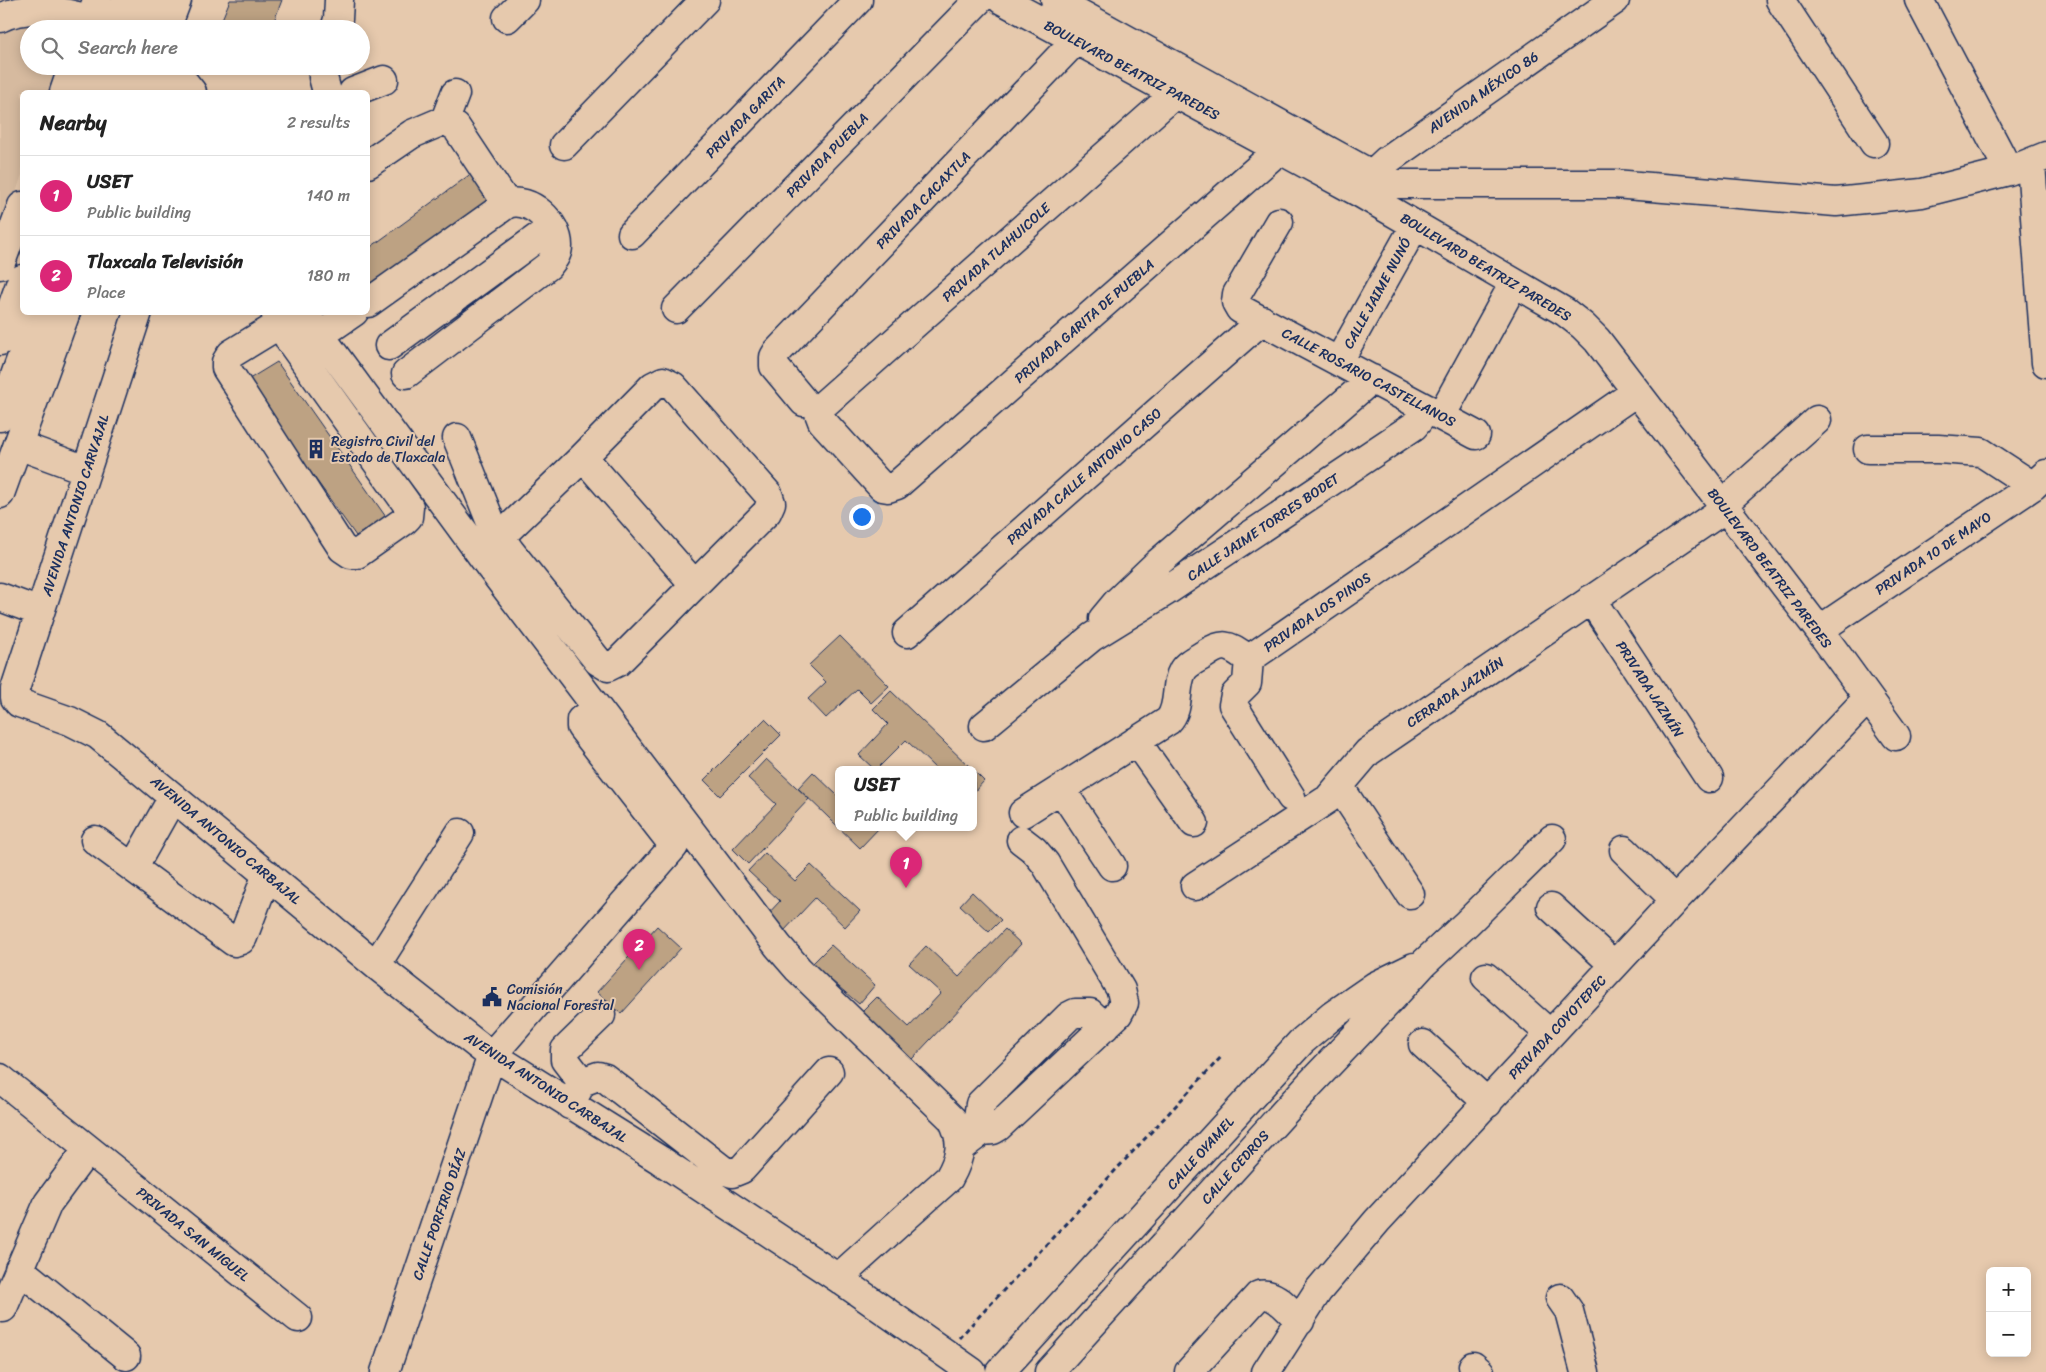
<!DOCTYPE html>
<meta charset="utf-8">
<style>
:root{--surface:#fff;--page:#f6f6f6;--text:#222;--muted:#767676;--line:#e0e0e0;--accent:#db2777}
body{margin:0;font-family:Sriracha,sans-serif;background:var(--page);color:var(--text)}
.controls{position:absolute;right:15px;bottom:15px;display:grid;overflow:hidden;border-radius:8px;box-shadow:0 2px 12px #0003}
.controls button{width:45px;height:45px;display:grid;place-items:center;padding:0;border:0;border-bottom:1px solid var(--line);background:var(--surface);color:var(--text);font:25px sans-serif}
.you{position:absolute;left:861px;top:516px;width:18px;height:18px;margin:-12px;border:4px solid #fff;border-radius:50%;background:#1a73e8;box-shadow:0 0 0 8px #1a73e833}
.badge{display:grid;place-items:center;width:32px;height:32px;border-radius:50%;background:var(--accent);color:#fff;font-size:16px;font-weight:700}
.pin{position:absolute;translate:-50% -41px;filter:drop-shadow(0 1px 2px #0008)}
.pin::after{content:'';position:absolute;top:26px;width:18px;height:15px;background:inherit;clip-path:polygon(0 0,100% 0,50% 100%)}
.popup{position:absolute;left:835px;top:766px;width:142px;height:65px;box-sizing:border-box;display:grid;place-content:center;border-radius:8px;background:var(--surface);filter:drop-shadow(0 1px 4px #0005);font-size:16px;white-space:nowrap;color:var(--muted)}
.popup b{font-size:19px;color:var(--text)}
.popup::after{content:'';position:absolute;left:50%;top:100%;margin-left:-10px;border:10px solid transparent;border-top-color:var(--surface)}
.list{margin:0;padding:0;list-style:none}
h2{display:flex;justify-content:space-between;align-items:center;height:65px;margin:0;padding:0 20px;font-size:21px}
h2 small{font-size:16px;font-weight:400;color:var(--muted)}
.list li{display:grid;grid-template-columns:32px 1fr auto;gap:15px;align-items:center;box-sizing:border-box;height:80px;padding:0 20px;border-top:1px solid var(--line)}
.list b{display:block;font-size:19px;white-space:nowrap}
.list p{margin:0;font-size:16px;white-space:nowrap;color:var(--muted)}
.list em{font-size:16px;font-style:normal;color:var(--muted)}
.icon{flex:none;width:28px;height:28px;fill:none;stroke:currentColor;stroke-width:2;stroke-linecap:round;stroke-linejoin:round}
.map{position:relative;flex:none;width:2046px;height:1372px;overflow:hidden}
.search{position:absolute;background:var(--surface);box-shadow:0 2px 12px #0003;left:20px;top:20px;width:350px;height:55px;display:flex;align-items:center;gap:12px;box-sizing:border-box;padding:0 18px;border-radius:28px;color:var(--muted);font-size:19px}
.panel{position:absolute;background:var(--surface);box-shadow:0 2px 12px #0003;left:20px;top:90px;width:350px;height:225px;border-radius:8px}
.map>svg:first-child{display:block}
</style>
<div class="map">
<svg width="2046" height="1372" viewBox="0 0 2046 1372">
<rect width="100%" height="100%" fill="#e6c9ad"/>
<filter id="ink" filterUnits="userSpaceOnUse"><feTurbulence type="fractalNoise" baseFrequency=".02" numOctaves="2"/><feDisplacementMap in="SourceGraphic" scale="10" xChannelSelector="R" yChannelSelector="G"/><feConvolveMatrix kernelMatrix="1 2 1 2 8 2 1 2 1" color-interpolation-filters="sRGB"/></filter>
<g filter="url(#ink)">
<path fill="#d6ba9f" d="M 0,0 L 86,0 L 75,29 L 29,29 L 29,66 L 62,66 L 52,92 L 22,92 L 22,175 L 0,238 Z"/>
<path fill="#bda283" stroke="#1b2f5e" d="M 230,0 L 282,0 L 271,29 L 218,29 Z
M 472,173 L 496,200 L 368,292 L 368,249 Z
M 277,362 L 386,517 L 356,536 L 246,381 Z
M 840,636 L 889,686 L 871,703 L 857,689 L 826,718 L 808,699 L 826,682 L 809,665 Z
M 891,691 L 972,769 L 936,769 L 906,740 L 877,769 L 874,769 L 859,755 L 888,724 L 873,709 Z
M 765,719 L 781,735 L 720,796 L 704,780 Z
M 766,759 L 809,799 L 748,864 L 733,849 L 776,804 L 748,778 Z
M 974,771 L 984,781 L 974,792 Z
M 813,772 L 838,796 L 838,827 L 880,827 L 860,848 L 798,788 Z
M 765,853 L 795,881 L 811,865 L 860,911 L 845,927 L 815,898 L 783,932 L 766,916 L 780,901 L 748,871 Z
M 972,892 L 1001,920 L 989,932 L 960,905 Z
M 657,926 L 681,948 L 621,1014 L 597,992 Z
M 1005,929 L 1021,944 L 912,1059 L 862,1012 L 877,997 L 909,1027 L 941,993 L 909,964 L 926,946 L 959,977 Z
M 831,945 L 875,985 L 859,1004 L 812,964 Z"/>
<g fill="none" stroke-linecap="round" stroke-linejoin="round">
<defs>
<path id="minor" d="M 1002,0 L 1360,193 L 1565,312 L 1583,326 L 1597,340 L 1819,630 L 1896,736
M 1055,0 L 1389,184 L 1614,184 L 1836,202 L 1922,193 L 2009,171 L 2046,156
M 1780,0 L 1874,143
M 1919,0 L 2009,171
M 0,18 C 36,0 75,17 112,24
M 507,18 L 525,0
M 335,29 L 338,19 L 339,0
M 160,66 L 162,92
M 171,66 L 192,92
M 323,66 L 323,77 L 327,92
M 353,92 L 384,80
M 1176,93 L 823,405 L 819,413 L 822,421 L 882,487 L 888,488 L 897,485 L 1279,150
M 564,145 L 705,0
M 368,164 L 412,134 L 445,120 L 455,94
M 2031,164 L 2046,363
M 1363,187 L 1370,176 L 1386,161 L 1615,0
M 1279,222 L 1237,294 L 1236,302 L 1240,309 L 1476,435
M 632,234 L 858,0
M 368,303 L 507,204 L 456,127 L 445,120
M 676,309 L 979,0
M 138,312 L 15,689 L 15,698 L 19,703 L 70,721 L 98,735 L 376,965 L 484,1050 L 660,1160 L 838,1278 L 972,1372
M 275,312 L 290,341 L 409,507 L 408,517 L 404,521 L 357,554 L 351,554 L 342,548 L 226,368 L 226,362 L 231,354 L 280,324
M 303,312 L 490,567 L 778,946 L 798,969 L 952,1119 C 964,1141 961,1157 949,1178 L 838,1278
M 306,345 L 354,312
M 389,346 L 552,227
M 1339,361 L 1415,225
M 406,374 L 548,266 C 553,260 558,254 558,246 C 558,223 530,196 507,204
M 804,402 L 774,366 L 774,357 L 777,352 L 1076,40
M 1441,416 L 1514,283
M 457,438 L 492,525 L 510,551 L 598,661 L 608,667 L 618,662 L 767,512 L 771,503 L 768,494 L 673,386 L 663,381 L 653,386 L 583,457 L 500,537
M 18,445 L 86,470
M 1868,449 L 1938,449 L 1981,452 L 2033,486
M 583,457 L 694,584
M 0,597 L 40,612
M 1591,599 L 1709,778
M 1103,619 L 1118,601 L 1159,562 L 1372,379
M 1819,630 L 2033,486 L 2046,474
M 907,633 L 1262,320
M 1249,659 L 1636,392
M 1249,659 L 1247,683 L 1235,695 L 1233,705 L 1291,797
M 984,726 L 1092,637 L 1165,592 L 1414,426 L 1428,409
M 1136,741 L 1194,823
M 1339,786 L 1410,894
M 1061,789 L 1112,866
M 1023,813 L 1168,721 C 1181,708 1174,685 1183,670 C 1187,663 1199,658 1205,654 C 1226,640 1230,647 1249,659
M 95,840 L 234,942 L 241,940 L 243,937 L 267,874
M 1624,850 L 1675,900
M 133,868 L 173,797
M 1195,886 L 1328,799 L 1368,752 L 1714,516 L 1724,507 L 1732,496 L 1817,420
M 1551,907 L 1614,965
M 376,965 L 460,833
M 1486,977 L 1550,1034
M 1423,1044 L 1488,1103
M 0,1078 L 298,1318
M 582,1082 L 565,1060 L 565,1050 L 601,1015
M 570,1105 L 582,1082 L 598,1076 L 605,1078 L 723,1170 L 732,1173 L 742,1169 L 829,1072
M 982,1131 L 978,1118 L 980,1104 L 1069,1016 L 1075,1013 L 1090,1013 L 1105,1027
M 961,1147 L 982,1131 L 993,1130 L 998,1127 L 1118,1014 L 1124,1003 L 1121,990 L 1045,863 L 1034,850 L 1021,840
M 19,1269 L 126,1356
M 1560,1298 L 1569,1311 L 1585,1372
M 3,1308 L 48,1203 L 88,1149
M 1473,1366 L 1480,1372
M 385,1372 L 492,1055 L 674,846 L 581,727 L 581,720 L 597,708
M 1000,1372 L 1301,1042 L 1333,1015 L 1375,986 L 1414,967
M 1049,1372 L 1309,1085 L 1392,998 L 1423,964 L 1467,923 L 1552,839
M 1189,1372 L 1259,1295 C 1275,1291 1289,1311 1300,1321
M 1266,1372 L 1318,1291 L 1377,1221 L 1675,900 L 1868,698"/>
<path id="major" d="M 87,29 L 97,0
M 115,29 L 126,0
M 142,29 L 153,0
M 166,29 L 177,0
M 64,92 L 73,66
M 91,92 L 101,66
M 118,92 L 128,66
M 143,92 L 152,66
M 0,265 L 22,206
M 0,341 L 22,279
M 0,417 L 38,312
M 0,494 L 66,312"/>
</defs>
<use href="#minor" stroke="#1b2f5e" stroke-width="31"/>
<use href="#major" stroke="#1b2f5e" stroke-width="31"/>
<path stroke="#1b2f5e" stroke-width="3" stroke-dasharray="5 4" stroke-linecap="butt" d="M 959,1338 L 1223,1055"/>
<use href="#minor" stroke="#e6c9ad" stroke-width="28"/>
<use href="#major" stroke="#e6c9ad" stroke-width="28"/>
</g>
</g>
<defs>
<symbol id="building-bare" viewBox="-9 -9 18 18"><path d="M-4-6H4V6H1V3H-1V6H-4ZM-2.5-4.3h1.7v1.8h-1.7ZM.8-4.3h1.7v1.8H.8ZM-2.5-1h1.7V.8h-1.7ZM.8-1h1.7V.8H.8Z" fill="#1b2f5e" stroke="#e6c9ad" stroke-width="2.5" paint-order="stroke"/></symbol>
<symbol id="civic-bare" viewBox="-9 -9 18 18"><path d="M-.6-6.5H3V-4.5H.6V-3L4-1V1h2V6H-6V1h2V-1L-.6-3ZM-1.2 2.5V6h2.4V2.5Z" fill="#1b2f5e" stroke="#e6c9ad" stroke-width="2.5" paint-order="stroke"/></symbol>
</defs>
<g fill-rule="evenodd">
<use href="#building-bare" x="302" y="435" width="28" height="28"/>
<use href="#civic-bare" x="478" y="983" width="28" height="28"/>
</g>
<g text-anchor="middle" stroke-width="4" stroke-linejoin="round" paint-order="stroke">
<g font-size="14" fill="#1b2f5e" stroke="#e6c9ad">
<text transform="translate(1132 70) rotate(28)" y="5">BOULEVARD BEATRIZ PAREDES</text>
<text transform="translate(1483 92) rotate(-35)" y="5">AVENIDA MÉXICO 86</text>
<text transform="translate(745 117) rotate(-46)" y="5">PRIVADA GARITA</text>
<text transform="translate(827 155) rotate(-46)" y="5">PRIVADA PUEBLA</text>
<text transform="translate(923 200) rotate(-46)" y="5">PRIVADA CACAXTLA</text>
<text transform="translate(996 252) rotate(-42)" y="5">PRIVADA TLAHUICOLE</text>
<text transform="translate(1486 267) rotate(31)" y="5">BOULEVARD BEATRIZ PAREDES</text>
<text transform="translate(1377 293) rotate(-61)" y="5">CALLE JAIME NUNÓ</text>
<text transform="translate(1084 321) rotate(-41)" y="5">PRIVADA GARITA DE PUEBLA</text>
<text transform="translate(1369 377) rotate(28)" y="5">CALLE ROSARIO CASTELLANOS</text>
<text transform="translate(1084 476) rotate(-41)" y="5">PRIVADA CALLE ANTONIO CASO</text>
<text transform="translate(75 505) rotate(-72)" y="5">AVENIDA ANTONIO CARVAJAL</text>
<text transform="translate(1263 527) rotate(-34)" y="5">CALLE JAIME TORRES BODET</text>
<text transform="translate(1933 553) rotate(-34)" y="5">PRIVADA 10 DE MAYO</text>
<text transform="translate(1770 568) rotate(53)" y="5">BOULEVARD BEATRIZ PAREDES</text>
<text transform="translate(1317 612) rotate(-35)" y="5">PRIVADA LOS PINOS</text>
<text transform="translate(1650 689) rotate(57)" y="5">PRIVADA JAZMÍN</text>
<text transform="translate(1455 692) rotate(-34)" y="5">CERRADA JAZMÍN</text>
<text transform="translate(226 840) rotate(40)" y="5">AVENIDA ANTONIO CARBAJAL</text>
<text transform="translate(1557 1027) rotate(-47)" y="5">PRIVADA COYOTEPEC</text>
<text transform="translate(546 1087) rotate(33)" y="5">AVENIDA ANTONIO CARBAJAL</text>
<text transform="translate(1200 1153) rotate(-48)" y="5">CALLE OYAMEL</text>
<text transform="translate(1235 1167) rotate(-48)" y="5">CALLE CEDROS</text>
<text transform="translate(439 1214) rotate(-71)" y="5">CALLE PORFIRIO DÍAZ</text>
<text transform="translate(193 1234) rotate(39)" y="5">PRIVADA SAN MIGUEL</text>
</g>
<g font-size="14" fill="#1b2f5e" stroke="#e6c9ad" text-anchor="start">
<text x="331" y="446">Registro Civil del<tspan x="331" dy="16">Estado de Tlaxcala</tspan></text>
<text x="507" y="994">Comisión<tspan x="507" dy="16">Nacional Forestal</tspan></text>
</g>
</g>
</svg>
<div class="controls">
<button>+</button>
<button>−</button>
</div>
<div class="you"></div>
<div class="pin badge" style="left:906px;top:888px">1</div>
<div class="popup"><b>USET</b>Public building</div>
<div class="pin badge" style="left:639px;top:970px">2</div>
<div class="search"><svg class="icon" aria-label="search" viewBox="0 0 24 24"><circle cx="10" cy="10" r="6"/><path d="M15 15l6 6"/></svg>Search here</div>
<section class="panel">
<h2>Nearby<small>2 results</small></h2>
<ul class="list">
<li><span class="badge">1</span><div><b>USET</b><p>Public building</p></div><em>140 m</em></li>
<li><span class="badge">2</span><div><b>Tlaxcala Televisión</b><p>Place</p></div><em>180 m</em></li>
</ul>
</section>
</div>
